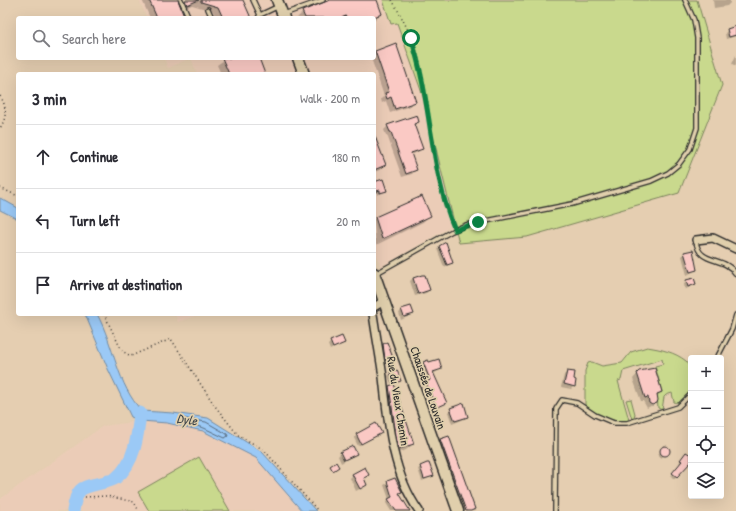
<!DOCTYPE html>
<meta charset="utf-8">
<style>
:root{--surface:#fff;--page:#f2f2f3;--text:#2b2b33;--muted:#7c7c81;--line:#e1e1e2}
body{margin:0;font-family:"Patrick Hand",sans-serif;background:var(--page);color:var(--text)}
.controls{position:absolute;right:12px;bottom:12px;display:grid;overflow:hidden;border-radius:4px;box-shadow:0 4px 16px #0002}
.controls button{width:36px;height:36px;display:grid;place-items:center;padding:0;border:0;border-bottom:1px solid var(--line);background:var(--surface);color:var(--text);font:20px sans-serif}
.stop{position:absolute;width:12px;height:12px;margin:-9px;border:3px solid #0b8043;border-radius:50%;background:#fff}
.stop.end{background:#0b8043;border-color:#fff;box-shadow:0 1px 4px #0008}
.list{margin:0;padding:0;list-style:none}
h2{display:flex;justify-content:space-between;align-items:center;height:52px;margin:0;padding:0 16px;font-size:17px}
h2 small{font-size:13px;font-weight:400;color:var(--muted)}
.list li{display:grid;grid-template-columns:26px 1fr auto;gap:12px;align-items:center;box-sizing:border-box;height:64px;padding:0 16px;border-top:1px solid var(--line)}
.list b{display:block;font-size:15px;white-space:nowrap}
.list em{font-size:13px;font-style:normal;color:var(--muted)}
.icon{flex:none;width:22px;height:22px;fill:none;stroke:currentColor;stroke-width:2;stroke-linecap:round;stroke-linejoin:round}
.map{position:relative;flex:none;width:736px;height:511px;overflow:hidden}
.search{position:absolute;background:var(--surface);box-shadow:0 4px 16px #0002;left:16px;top:16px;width:360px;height:44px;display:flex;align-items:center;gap:10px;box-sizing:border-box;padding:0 14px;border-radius:4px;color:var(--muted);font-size:15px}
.panel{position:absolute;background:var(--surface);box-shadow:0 4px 16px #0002;left:16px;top:72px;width:360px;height:244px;border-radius:4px}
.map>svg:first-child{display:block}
</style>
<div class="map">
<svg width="736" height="511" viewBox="0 0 736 511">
<rect width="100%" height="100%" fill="#e5ceb1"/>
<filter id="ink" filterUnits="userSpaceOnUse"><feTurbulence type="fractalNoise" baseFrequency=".025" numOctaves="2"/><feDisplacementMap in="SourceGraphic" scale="8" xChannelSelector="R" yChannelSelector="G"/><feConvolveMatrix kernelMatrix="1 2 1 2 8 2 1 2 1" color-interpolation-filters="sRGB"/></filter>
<g filter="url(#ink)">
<path fill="#ebccb7" d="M 139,0 L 383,0 L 391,24 L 397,22 L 423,96 L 455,224 L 381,267 L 374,249 L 374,74 L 197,74 L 191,58 L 374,58 L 374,18 L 147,18 Z
M 164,58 L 190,58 L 168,68 Z
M 175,314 L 200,314 L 178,322 Z
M 141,421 L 167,423 L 203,431 L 257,458 L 302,511 L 0,511 L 0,500 L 3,497 L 103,426 Z"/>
<path fill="#c9d98d" stroke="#7a825c" d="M 383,0 L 697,0 L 722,85 L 679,193 L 527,237 L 459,243 L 423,96 L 397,23 L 391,24 Z
M 647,347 C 660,349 675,352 686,361 C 696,369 694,408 674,402 L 672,393 L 666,395 L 664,397 L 662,410 L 658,408 L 657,394 L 662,392 L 655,366 L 663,364 L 662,359 L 623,371 L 621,380 L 618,381 L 629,420 C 613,424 597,415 585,405 L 585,371 L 588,363 L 592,362 L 602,366 L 622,363 L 631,352 Z
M 631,399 L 635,414 L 634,418 L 632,419 L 626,400 Z
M 199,457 L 230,511 L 149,511 L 138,492 Z"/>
<path fill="#9bc9f6" stroke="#6e8aa5" d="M 0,198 L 18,208 L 18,219 L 0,210 Z
M 85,314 L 97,314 C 114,345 117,385 142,411 L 173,413 L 208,418 L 262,452 L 316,511 L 302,511 L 256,458 L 203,431 L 167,423 L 141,421 L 131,417 L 108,369 Z"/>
<path fill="#0003" d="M 142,0 L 242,0 L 250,18 L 216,18 L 213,11 L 192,5 L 181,10 L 184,18 L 150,18 Z
M 335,0 L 376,0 L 381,13 L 374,20 L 374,18 L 297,18 L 303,12 Z
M 713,0 L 730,0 L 730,3 L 727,6 L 714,8 Z
M 736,27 L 736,36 L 726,39 L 725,33 L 728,30 Z
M 376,51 L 415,102 L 410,106 L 390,113 L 386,101 L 382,103 L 381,99 L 384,96 L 371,58 L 374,58 Z
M 736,55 L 736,66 L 732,64 Z
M 227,58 L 258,58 L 264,74 L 221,74 L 217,65 Z
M 349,71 L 351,74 L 340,74 Z
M 418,122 L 414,126 L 422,148 L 418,152 L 411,155 L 416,170 L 412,174 L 402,177 L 387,135 L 386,135 L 384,130 L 388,126 Z
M 374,142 L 385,165 L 380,170 L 374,172 Z
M 374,183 L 386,191 L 377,195 L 377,192 L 374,193 Z
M 421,197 L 429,216 L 423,222 L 376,245 L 374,219 Z
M 440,247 L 452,262 L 449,265 L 444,267 L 437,249 Z
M 685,253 L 696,270 L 687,275 L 682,256 Z
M 413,278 L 429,290 L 426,293 L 415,296 L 410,281 Z
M 687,281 L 695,283 L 685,290 L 684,284 Z
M 402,310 L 413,314 L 401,320 L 399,313 Z
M 331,342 L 344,342 L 330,350 L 328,345 Z
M 383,345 L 392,358 L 383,362 L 381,347 Z
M 424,363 L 441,369 L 433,374 L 446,403 L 433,410 L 424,386 L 427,383 L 421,366 Z
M 567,372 L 574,386 L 571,389 L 561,387 L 564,375 Z
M 639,372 L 661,392 L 656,397 L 656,403 L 647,408 L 643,401 L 641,401 L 633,379 Z
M 391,373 L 399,380 L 393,385 L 413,444 L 406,450 L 392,455 L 383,394 L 392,386 L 388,376 Z
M 451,409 L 467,416 L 464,419 L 452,424 L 448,412 Z
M 380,433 L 358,446 L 354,438 L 357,435 Z
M 441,440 L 468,494 L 475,511 L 462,511 L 438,443 Z
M 666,447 L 669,451 L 661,458 L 658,454 Z
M 341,453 L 356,454 L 341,463 L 338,456 Z
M 684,455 L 691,457 L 691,460 L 674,479 L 671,476 L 681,464 L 679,463 Z
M 421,467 L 433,476 L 422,481 L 418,469 Z
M 368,474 L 363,479 L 366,485 L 356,491 L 350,478 L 353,475 Z
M 395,479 L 401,492 L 398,494 L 409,511 L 391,511 L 386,503 L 389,499 L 384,485 Z"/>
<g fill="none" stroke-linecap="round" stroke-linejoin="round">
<path stroke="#586a7c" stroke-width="1" d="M 182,418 L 206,422 L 227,434 L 228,436 L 225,438 L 204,428 L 181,422 L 180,420 Z"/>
<path stroke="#9bc9f6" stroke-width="13" d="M 73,511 C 77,485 82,488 105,482 C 108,481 114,480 116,478 C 135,463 138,434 140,413"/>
</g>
<path fill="#fac9c4" stroke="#2b2b2b" d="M 149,0 L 178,0 L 185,18 L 157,18 Z
M 185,0 L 199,0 L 187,5 Z
M 201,0 L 243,0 L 251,18 L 223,18 L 218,7 L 201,2 Z
M 330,0 L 377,0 L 382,14 L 371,18 L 347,18 L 346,16 L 341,18 L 305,18 L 302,11 Z
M 736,26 L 736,35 L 729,37 L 727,29 Z
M 396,43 L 416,102 L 395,109 L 391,97 L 387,99 L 385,93 L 389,92 L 375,51 Z
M 222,58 L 259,58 L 265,74 L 229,74 Z
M 417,115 L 419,122 L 414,124 L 423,149 L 411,153 L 417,170 L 406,174 L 391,132 L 390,132 L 387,125 Z
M 374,134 L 386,165 L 374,170 Z
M 383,179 L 387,191 L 380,193 L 380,190 L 374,192 L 374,182 Z
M 422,196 L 431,216 L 382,239 L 375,217 Z
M 446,242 L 453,263 L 447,265 L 439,246 Z
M 693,250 L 697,270 L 690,272 L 684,252 Z
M 422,275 L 425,275 L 430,290 L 418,294 L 413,278 Z
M 694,278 L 696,284 L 688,287 L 686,280 Z
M 411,306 L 414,314 L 404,317 L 401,309 Z
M 342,336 L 345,343 L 333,348 L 330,341 Z
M 387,342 L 393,358 L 385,360 L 383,344 Z
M 439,359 L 442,369 L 433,372 L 447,403 L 436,408 L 427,385 L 427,382 L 430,380 L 423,362 L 428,360 L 429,362 Z
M 655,368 L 662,392 L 657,394 L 658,400 L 657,403 L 652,405 L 649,403 L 648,397 L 645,398 L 637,373 L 639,371 Z
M 397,370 L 401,381 L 394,383 L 390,372 Z
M 567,371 L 575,372 L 574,379 L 576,380 L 575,387 L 564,384 Z
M 394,384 L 414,444 L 398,449 L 389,386 Z
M 464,403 L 468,417 L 455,421 L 450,408 Z
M 376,423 L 382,433 L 361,444 L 356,434 Z
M 449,436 L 475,509 L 471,511 L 466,511 L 440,439 Z
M660 451a5 5 0 1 1 10 0a5 5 0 1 1-10 0Z
M 353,446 L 357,454 L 344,460 L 340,452 Z
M 686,452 L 691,455 L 691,462 L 677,477 L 672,473 L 682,461 L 680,460 Z
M 336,462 L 339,467 L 333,471 L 330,466 Z
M 427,463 L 429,463 L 434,476 L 424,479 L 420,466 Z
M 365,467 L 369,475 L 364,478 L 367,485 L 360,489 L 352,474 Z
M 395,478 L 402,492 L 399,493 L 410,511 L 396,511 L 388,499 L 392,497 L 387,481 Z"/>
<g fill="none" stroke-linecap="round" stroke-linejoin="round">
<defs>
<path id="lane" d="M 181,0 L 189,18
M 253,0 L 260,15
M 208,9 L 212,18
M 284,14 L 323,0
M 258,18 L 260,15 L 279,6
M 696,241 C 699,266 724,255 736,274
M 375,274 L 452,231 L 466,225 L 572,204 L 651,181 L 668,173 L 679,164 L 690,149 L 697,128 L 697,38 L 694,20 L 685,0
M 717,358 L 732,329 L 736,315
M 555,511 L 556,409 L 562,400 L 577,403 L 595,415 L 614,423 L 627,423 L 678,407 L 691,394"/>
<path id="street" d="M 696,240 L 713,238 L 736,249
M 374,307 L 384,301
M 373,314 C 376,335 380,356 383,377 C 388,423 392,473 419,511"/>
<path id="secondary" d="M 277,0 L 284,18
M 298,58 L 304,74
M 374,273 L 458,511"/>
</defs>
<use href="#lane" stroke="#2b2b2b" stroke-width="6"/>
<use href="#street" stroke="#2b2b2b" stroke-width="10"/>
<use href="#secondary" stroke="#2b2b2b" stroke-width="13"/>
<path stroke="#2b2b2b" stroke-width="1.5" stroke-dasharray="1 3" stroke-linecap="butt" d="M 392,0 C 403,19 414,40 419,62 C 431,113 432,176 452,224
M 0,96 C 7,106 7,118 0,128
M 0,188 L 18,196
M 104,314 L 122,351 L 131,356 L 171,339 L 215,406 L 238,435 L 264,450 L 318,511
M 85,497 L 107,496 L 134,502 L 139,511"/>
<use href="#lane" stroke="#e0cfac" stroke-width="3.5"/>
<use href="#street" stroke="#e0cfac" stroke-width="7"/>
<use href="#secondary" stroke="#e0cfac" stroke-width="10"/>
</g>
</g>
<g fill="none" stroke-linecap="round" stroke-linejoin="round" filter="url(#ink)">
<path stroke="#0b8043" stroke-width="5" d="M 411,38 C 432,100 429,169 455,230 L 478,222"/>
</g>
<g text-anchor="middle" stroke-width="3.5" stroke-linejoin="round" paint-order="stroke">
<g font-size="12" fill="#2b2b2b" stroke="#e0cfac">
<text transform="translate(428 388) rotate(71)" y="4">Chaussée de Louvain</text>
<text transform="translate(398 401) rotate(81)" y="4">Rue du Vieux Chemin</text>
</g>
<g font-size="13" font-style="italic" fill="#3c4349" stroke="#e0cfac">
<text transform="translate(187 419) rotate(8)" y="5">Dyle</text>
</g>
</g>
</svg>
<div class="controls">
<button>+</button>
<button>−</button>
<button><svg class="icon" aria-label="locate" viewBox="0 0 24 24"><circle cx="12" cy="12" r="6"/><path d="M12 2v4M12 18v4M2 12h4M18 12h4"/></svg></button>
<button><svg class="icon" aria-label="layers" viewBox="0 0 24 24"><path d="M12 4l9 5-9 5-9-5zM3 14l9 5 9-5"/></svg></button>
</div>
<div class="stop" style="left:411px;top:38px"></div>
<div class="stop end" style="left:478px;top:222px"></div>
<div class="search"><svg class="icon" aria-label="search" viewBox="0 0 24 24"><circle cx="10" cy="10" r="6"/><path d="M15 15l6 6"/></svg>Search here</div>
<section class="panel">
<h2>3 min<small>Walk · 200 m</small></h2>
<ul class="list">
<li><svg class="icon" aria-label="ahead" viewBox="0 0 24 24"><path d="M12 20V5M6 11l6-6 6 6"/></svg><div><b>Continue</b></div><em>180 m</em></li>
<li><svg class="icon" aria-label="left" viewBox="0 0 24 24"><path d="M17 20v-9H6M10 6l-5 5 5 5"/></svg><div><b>Turn left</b></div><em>20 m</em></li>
<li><svg class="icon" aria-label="arrive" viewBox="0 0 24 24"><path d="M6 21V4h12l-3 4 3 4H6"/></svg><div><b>Arrive at destination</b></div></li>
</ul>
</section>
</div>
